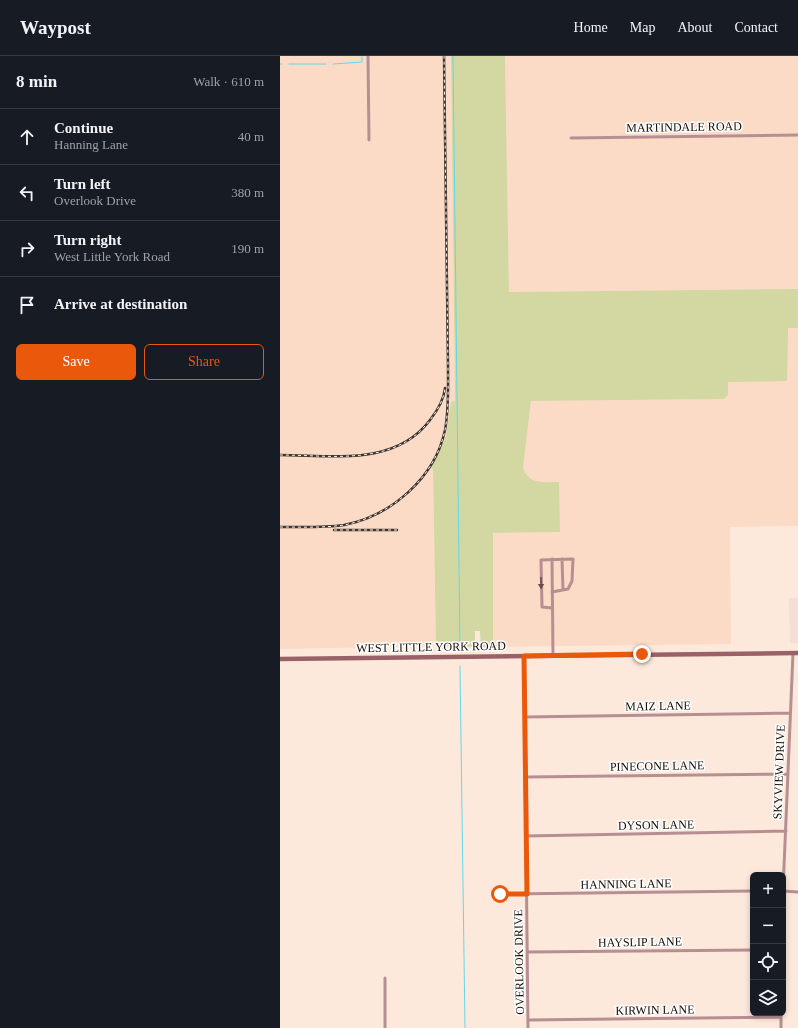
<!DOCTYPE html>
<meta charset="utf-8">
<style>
:root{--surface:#171b24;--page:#20242c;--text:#f1f3f6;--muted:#9ea1a6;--line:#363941;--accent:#ea580c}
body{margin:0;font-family:Georgia,serif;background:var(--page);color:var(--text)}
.controls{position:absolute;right:12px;bottom:12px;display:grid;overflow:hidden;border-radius:6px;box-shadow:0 2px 6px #0003}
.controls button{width:36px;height:36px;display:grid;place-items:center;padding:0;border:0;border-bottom:1px solid var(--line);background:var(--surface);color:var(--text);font:20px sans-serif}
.stop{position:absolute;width:12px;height:12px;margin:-9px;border:3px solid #ea580c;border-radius:50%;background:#fff}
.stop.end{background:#ea580c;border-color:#fff;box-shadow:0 1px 4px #0008}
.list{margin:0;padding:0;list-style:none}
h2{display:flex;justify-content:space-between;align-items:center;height:52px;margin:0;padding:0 16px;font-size:17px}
h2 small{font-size:13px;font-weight:400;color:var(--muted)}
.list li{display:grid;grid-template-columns:26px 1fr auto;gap:12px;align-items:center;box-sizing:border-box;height:56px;padding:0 16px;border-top:1px solid var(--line)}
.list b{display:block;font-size:15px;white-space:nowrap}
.list p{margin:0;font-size:13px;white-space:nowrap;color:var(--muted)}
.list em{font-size:13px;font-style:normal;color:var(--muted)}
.actions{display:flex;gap:8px;padding:12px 16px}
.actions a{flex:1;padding:9px 0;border:1px solid var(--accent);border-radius:6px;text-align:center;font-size:14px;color:var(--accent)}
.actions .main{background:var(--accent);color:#fff}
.icon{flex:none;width:22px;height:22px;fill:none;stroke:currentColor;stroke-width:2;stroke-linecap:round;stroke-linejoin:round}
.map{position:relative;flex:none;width:518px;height:972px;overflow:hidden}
header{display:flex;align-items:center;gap:24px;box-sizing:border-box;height:56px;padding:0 20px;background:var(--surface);border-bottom:1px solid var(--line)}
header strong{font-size:19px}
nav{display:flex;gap:22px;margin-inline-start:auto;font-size:14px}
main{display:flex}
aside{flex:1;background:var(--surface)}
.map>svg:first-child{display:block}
</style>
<header>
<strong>Waypost</strong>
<nav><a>Home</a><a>Map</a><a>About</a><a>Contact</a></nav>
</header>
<main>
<aside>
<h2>8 min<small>Walk · 610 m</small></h2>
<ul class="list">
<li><svg class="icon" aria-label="ahead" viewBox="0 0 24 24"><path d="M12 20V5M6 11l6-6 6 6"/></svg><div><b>Continue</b><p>Hanning Lane</p></div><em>40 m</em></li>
<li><svg class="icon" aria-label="left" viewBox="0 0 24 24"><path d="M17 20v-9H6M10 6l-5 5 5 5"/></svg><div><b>Turn left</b><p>Overlook Drive</p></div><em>380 m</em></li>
<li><svg class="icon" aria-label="right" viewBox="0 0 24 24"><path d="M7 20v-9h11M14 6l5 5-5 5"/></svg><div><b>Turn right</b><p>West Little York Road</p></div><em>190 m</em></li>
<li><svg class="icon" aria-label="arrive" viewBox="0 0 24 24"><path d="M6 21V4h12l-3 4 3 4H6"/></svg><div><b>Arrive at destination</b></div></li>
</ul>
<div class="actions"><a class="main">Save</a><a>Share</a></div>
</aside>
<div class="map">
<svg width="518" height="972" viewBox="0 0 518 972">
<rect width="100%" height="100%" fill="#fde9db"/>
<path fill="#f6ddd5" d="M 509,542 L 518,542 L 518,587 L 510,587 Z"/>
<path fill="#fbdbc5" d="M 0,0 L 171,0 L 175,346 L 171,346 L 166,380 L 153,414 L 156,590 L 0,593 Z
M 225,0 L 518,0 L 518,233 L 229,236 Z
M 508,272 L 518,272 L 518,470 L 450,471 L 451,588 L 213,591 L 213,477 L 279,476 L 279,427 L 258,426 L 250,424 L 245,419 L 243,412 L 251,345 L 444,343 L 448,339 L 447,326 Z"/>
<path fill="#d3d7a1" d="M 171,0 L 225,0 L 229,236 L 518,233 L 518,272 L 508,272 L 507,325 L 448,326 L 448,339 L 444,343 L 251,345 L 243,412 C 249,429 264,426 279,426 L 280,476 L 213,477 L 213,591 L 201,591 L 200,575 L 195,575 L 195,591 L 156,590 L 153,414 L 151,412 L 166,380 L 171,346 L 175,345 Z"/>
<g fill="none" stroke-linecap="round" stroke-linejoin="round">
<path stroke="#63d8ea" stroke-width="1" d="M 173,0 L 180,593
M 0,8 L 2,8
M 9,8 L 46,8
M 53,8 L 82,6 L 82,0
M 180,610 L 185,972"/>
<path stroke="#b78f92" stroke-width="3" d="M 88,0 L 89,84
M 291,82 L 518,79
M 272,503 L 273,599
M 282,503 L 283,534
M 272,536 L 288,533 L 292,525 L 293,503 L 261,504 L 262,551 L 272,552
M 244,600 L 248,972
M 245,661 L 510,657
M 246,721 L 508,718
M 246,780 L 506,775
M 503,835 L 513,597
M 503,835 L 518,836
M 220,838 L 473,835
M 248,896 L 473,894
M 501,957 L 501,972
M 248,964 L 501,961
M 105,972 L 105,922"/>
<path stroke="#9a6267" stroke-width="4.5" d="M 0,603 L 518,597"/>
<defs>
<path id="rail" d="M 0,399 C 51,399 115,411 150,364 C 157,355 164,343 165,332
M 0,471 C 21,471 43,472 64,469 C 111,460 155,422 165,374 C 169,353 168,332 168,310 L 164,0
M 54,474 L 117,474"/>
</defs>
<use href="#rail" stroke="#3e342d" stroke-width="2.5"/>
<use href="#rail" stroke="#fff" stroke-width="1" stroke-dasharray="3" stroke-linecap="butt"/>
</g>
<defs><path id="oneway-solid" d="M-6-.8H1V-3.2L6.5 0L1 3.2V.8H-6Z"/></defs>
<use fill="#664e4d" href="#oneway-solid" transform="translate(261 527) rotate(89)"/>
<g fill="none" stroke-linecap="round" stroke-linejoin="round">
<path stroke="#ea580c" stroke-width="5" d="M 220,838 L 247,838 L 244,600 L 362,598"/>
</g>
<g text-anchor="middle" stroke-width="3" stroke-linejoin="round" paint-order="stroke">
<g font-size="12" fill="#160e08" stroke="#fff">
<text transform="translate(404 71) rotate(-1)" y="4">MARTINDALE ROAD</text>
<text transform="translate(151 591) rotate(-1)" y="4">WEST LITTLE YORK ROAD</text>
<text transform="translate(378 650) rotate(-1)" y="4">MAIZ LANE</text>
<text transform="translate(377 710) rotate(-1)" y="4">PINECONE LANE</text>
<text transform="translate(499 716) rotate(-88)" y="4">SKYVIEW DRIVE</text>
<text transform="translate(376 769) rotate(-1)" y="4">DYSON LANE</text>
<text transform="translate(346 828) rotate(-1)" y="4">HANNING LANE</text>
<text transform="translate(360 886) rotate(-1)" y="4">HAYSLIP LANE</text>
<text transform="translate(239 906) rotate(-91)" y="4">OVERLOOK DRIVE</text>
<text transform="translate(375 954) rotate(-1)" y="4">KIRWIN LANE</text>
</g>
</g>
</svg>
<div class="controls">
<button>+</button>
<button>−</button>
<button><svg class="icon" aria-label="locate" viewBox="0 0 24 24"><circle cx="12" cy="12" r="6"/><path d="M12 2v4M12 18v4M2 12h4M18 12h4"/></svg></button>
<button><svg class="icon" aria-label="layers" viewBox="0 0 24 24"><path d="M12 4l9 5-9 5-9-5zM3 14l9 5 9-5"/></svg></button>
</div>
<div class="stop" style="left:220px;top:838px"></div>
<div class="stop end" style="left:362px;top:598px"></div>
</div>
</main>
